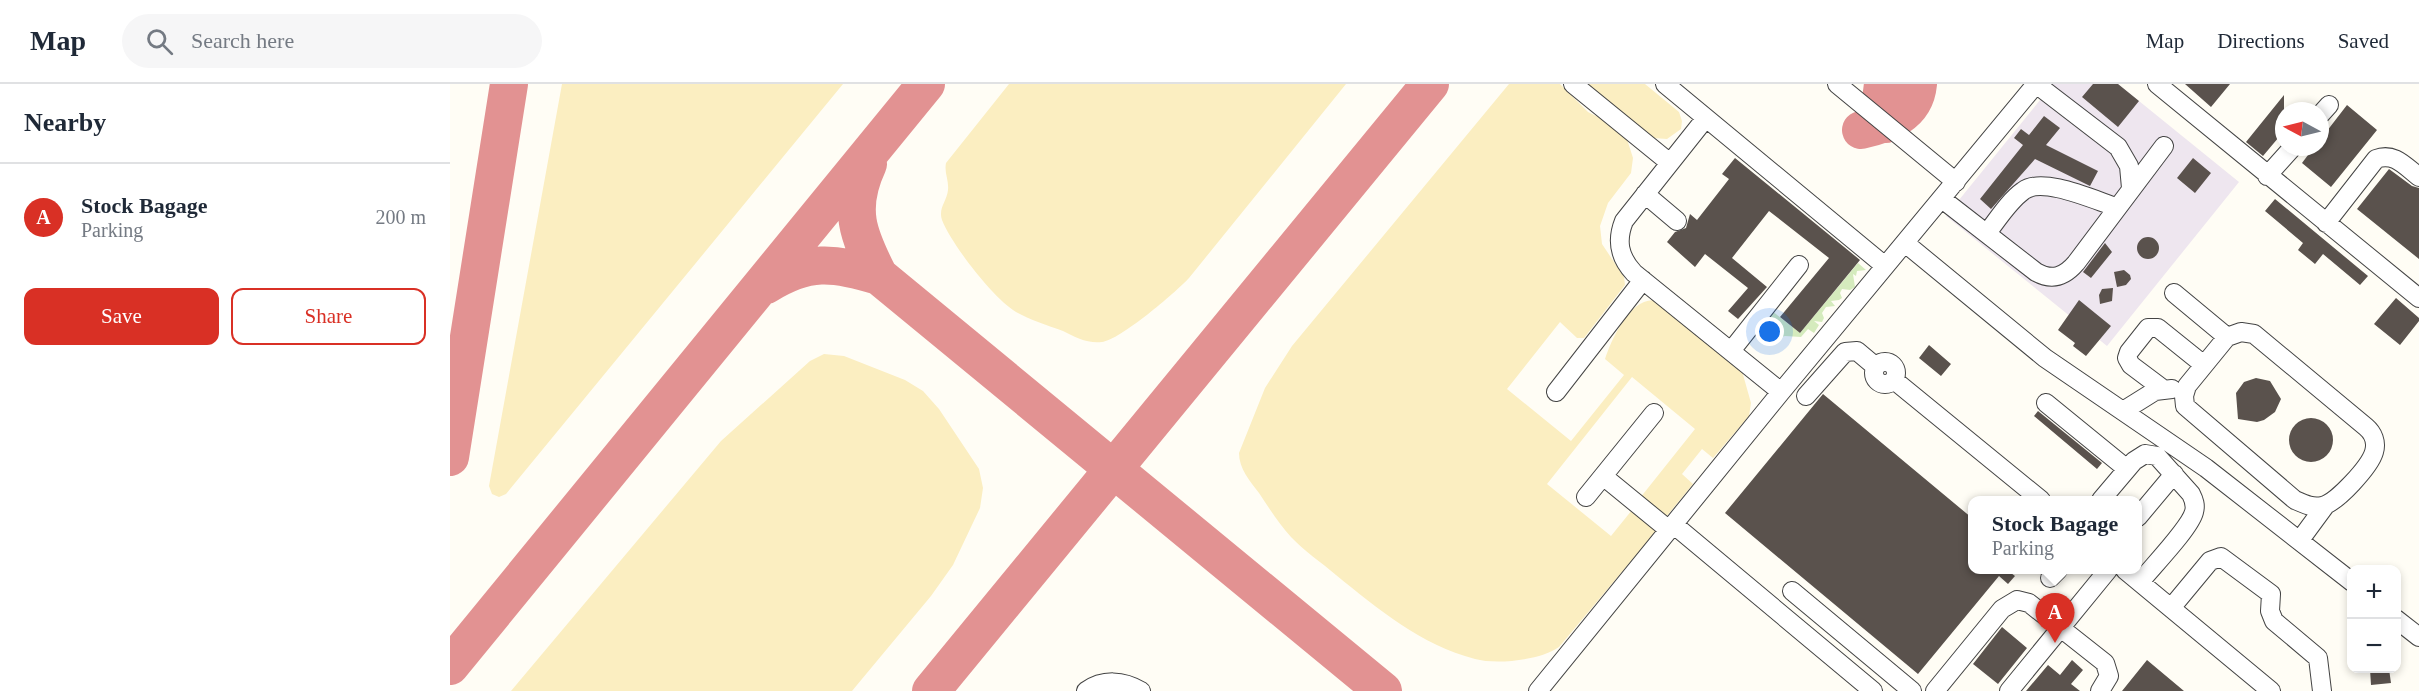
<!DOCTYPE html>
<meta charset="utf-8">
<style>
:root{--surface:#fff;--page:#f6f6f7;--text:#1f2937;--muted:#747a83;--line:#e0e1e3;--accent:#d93025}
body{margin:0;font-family:Georgia,serif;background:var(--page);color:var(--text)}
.controls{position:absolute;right:18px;bottom:18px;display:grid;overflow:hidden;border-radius:12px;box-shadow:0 3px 9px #0003}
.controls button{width:54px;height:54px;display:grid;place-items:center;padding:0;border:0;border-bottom:2px solid var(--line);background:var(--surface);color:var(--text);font:30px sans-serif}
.compass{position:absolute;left:1825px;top:18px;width:54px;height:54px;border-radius:50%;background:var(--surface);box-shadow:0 3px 9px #0003;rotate:277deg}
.you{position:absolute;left:1320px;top:248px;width:21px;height:21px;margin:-15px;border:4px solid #fff;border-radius:50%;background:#1a73e8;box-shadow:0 0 0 9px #1a73e833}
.badge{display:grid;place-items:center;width:39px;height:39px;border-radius:50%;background:var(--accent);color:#fff;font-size:20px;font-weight:700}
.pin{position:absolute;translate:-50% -50px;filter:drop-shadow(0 2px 3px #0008)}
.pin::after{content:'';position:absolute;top:32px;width:21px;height:18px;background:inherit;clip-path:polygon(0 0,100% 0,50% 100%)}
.popup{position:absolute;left:1518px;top:412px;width:174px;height:78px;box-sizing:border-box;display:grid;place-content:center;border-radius:12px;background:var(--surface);filter:drop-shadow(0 2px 4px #0005);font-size:20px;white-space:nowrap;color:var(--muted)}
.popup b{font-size:22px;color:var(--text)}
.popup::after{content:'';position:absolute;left:50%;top:100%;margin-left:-12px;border:12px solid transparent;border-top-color:var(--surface)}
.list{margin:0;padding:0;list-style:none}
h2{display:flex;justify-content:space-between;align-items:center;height:78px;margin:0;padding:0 24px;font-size:26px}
h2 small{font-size:20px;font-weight:400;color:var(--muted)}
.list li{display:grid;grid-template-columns:39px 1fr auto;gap:18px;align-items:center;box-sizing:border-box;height:108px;padding:0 24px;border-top:2px solid var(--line)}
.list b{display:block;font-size:22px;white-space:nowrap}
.list p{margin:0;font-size:20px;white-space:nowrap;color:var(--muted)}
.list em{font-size:20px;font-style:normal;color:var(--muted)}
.actions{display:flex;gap:12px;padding:18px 24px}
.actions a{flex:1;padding:14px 0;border:2px solid var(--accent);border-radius:12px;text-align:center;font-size:21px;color:var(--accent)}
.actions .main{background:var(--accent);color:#fff}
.icon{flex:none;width:33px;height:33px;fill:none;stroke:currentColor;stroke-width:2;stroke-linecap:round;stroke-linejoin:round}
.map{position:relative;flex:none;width:1969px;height:607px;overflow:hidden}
header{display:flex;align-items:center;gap:36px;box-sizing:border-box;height:84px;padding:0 30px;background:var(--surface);border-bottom:2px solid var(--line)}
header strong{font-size:28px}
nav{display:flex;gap:33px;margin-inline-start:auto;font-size:21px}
.search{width:420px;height:54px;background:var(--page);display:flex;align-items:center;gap:15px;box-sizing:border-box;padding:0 21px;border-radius:33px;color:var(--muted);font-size:22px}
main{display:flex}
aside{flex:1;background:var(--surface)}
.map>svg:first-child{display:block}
</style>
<header>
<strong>Map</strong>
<div class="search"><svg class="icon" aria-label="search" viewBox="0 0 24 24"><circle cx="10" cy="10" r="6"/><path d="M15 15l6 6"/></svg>Search here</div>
<nav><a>Map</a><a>Directions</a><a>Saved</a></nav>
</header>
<main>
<aside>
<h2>Nearby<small></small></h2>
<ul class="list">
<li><span class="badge">A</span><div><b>Stock Bagage</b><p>Parking</p></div><em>200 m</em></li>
</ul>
<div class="actions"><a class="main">Save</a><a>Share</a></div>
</aside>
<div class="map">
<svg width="1969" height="607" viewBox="0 0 1969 607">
<rect width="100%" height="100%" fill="#fffdf5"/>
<path fill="#eee6ef" d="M 1603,0 L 1668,0 L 1789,98 L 1657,262 L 1496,132 Z"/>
<path fill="#d5ebbd" d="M 1408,179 L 1416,186 L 1407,187 L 1406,192 L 1403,190 L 1405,203 L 1400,206 L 1392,205 L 1390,209 L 1392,214 L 1389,216 L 1381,217 L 1385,222 L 1376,223 L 1372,229 L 1374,234 L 1372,238 L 1364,237 L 1369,241 L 1364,249 L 1358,245 L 1351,253 L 1335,252 L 1321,256 L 1317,254 L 1322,227 L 1350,249 Z"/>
<path fill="#fbeec1" d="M 112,0 L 393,0 L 56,410 L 49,413 L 42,410 L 39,402 Z
M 559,0 L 896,0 L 739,194 C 725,209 670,256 652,258 C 638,260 625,253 613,247 C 597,241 580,236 566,228 C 543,214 502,161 492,136 C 488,124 497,117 498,106 C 499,96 494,89 496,79 Z
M 1059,0 L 1110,0 L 1138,28 L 1164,41 L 1176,52 L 1183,74 L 1181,89 L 1158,119 L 1150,142 L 1152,160 L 1174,193 L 1175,201 L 1134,254 L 1127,254 L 1110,238 L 1057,305 L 1121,357 L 1174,291 L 1155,275 C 1162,254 1182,210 1208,217 L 1292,287 L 1301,319 L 1299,332 L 1263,374 L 1252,365 L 1232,390 L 1243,400 L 1216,433 L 1190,414 L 1245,345 L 1182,293 L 1097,400 L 1161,452 L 1182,426 L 1207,446 L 1109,563 C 1091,576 1047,581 1025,575 C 971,561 928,525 886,491 C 871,478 854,467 841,453 C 829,440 819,424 809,409 C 800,397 789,385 789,369 L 815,304 L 842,262 Z
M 1133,0 L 1195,0 L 1229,28 L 1232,37 L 1231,45 L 1217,55 L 1203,54 Z
M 374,270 L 394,272 L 455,296 L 473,307 L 489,325 L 529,385 L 533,404 L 530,424 L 503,481 L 481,512 L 402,607 L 61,607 L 271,357 L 360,277 Z"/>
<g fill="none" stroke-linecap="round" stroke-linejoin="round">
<path stroke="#e29292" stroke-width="38" d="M 1433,0 L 1430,24 L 1436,40
M 1411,46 C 1438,40 1465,31 1468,0
M 429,192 L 933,607
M 316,201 C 358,175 383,178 429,192 C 408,151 397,125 418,80
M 0,373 L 59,0
M 0,582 L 476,0
M 481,607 L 980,0"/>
</g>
<path fill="#5a524d" d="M 1643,0 L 1668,0 L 1689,17 L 1668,43 L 1632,13 Z
M 1735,0 L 1780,0 L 1761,23 Z
M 1834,11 L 1834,47 L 1813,72 L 1796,58 Z
M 1897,21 L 1927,46 L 1881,103 L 1852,79 L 1864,63 L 1870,63 L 1870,56 Z
M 1594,32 L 1610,44 L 1596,61 L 1648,87 L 1640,102 L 1585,75 L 1541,125 L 1530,115 L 1573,61 L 1564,54 L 1571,45 L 1579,51 Z
M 1285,74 L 1410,176 L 1350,249 L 1330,233 L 1379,174 L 1319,127 L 1282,174 L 1317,203 L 1288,235 L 1278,227 L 1298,204 L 1255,170 L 1245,183 L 1217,158 L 1225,148 L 1236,144 L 1240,130 L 1247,136 L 1279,95 L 1272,90 Z
M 1743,74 L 1761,89 L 1745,109 L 1727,94 Z
M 1939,85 L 1962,102 L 1969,104 L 1969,175 L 1907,125 Z
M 1825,115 L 1918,192 L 1910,201 L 1873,170 L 1865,180 L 1848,166 L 1853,159 L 1815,127 Z
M1687 164a11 11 0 1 1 22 0a11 11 0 1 1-22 0Z
M 1655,159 L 1662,168 L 1641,194 L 1633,188 Z
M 1674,186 L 1680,191 L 1681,195 L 1676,201 L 1667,203 L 1664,188 Z
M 1663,204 L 1662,217 L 1650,220 L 1649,211 L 1652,205 Z
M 1946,214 L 1969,234 L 1969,237 L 1950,261 L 1924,240 Z
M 1629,216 L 1661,242 L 1636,272 L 1623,262 L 1625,259 L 1608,246 Z
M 1479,261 L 1501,280 L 1491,292 L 1469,274 Z
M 1806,294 L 1820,297 L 1831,315 L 1825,328 L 1814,336 L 1807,338 L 1788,335 L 1786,309 L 1794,298 Z
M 1373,310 L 1522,434 L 1522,486 L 1557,486 L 1565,492 L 1558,500 L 1549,492 L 1468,590 L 1275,429 Z
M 1588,327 L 1652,379 L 1647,385 L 1584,332 Z
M1839 356a22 22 0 1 1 44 0a22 22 0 1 1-44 0Z
M 1552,543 L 1577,564 L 1548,600 L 1523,580 Z
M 1622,576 L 1633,586 L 1621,600 L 1630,607 L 1576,607 L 1598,581 L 1610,591 Z
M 1697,576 L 1734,607 L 1672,607 Z
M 1920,585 L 1939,585 L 1941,599 L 1921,601 Z"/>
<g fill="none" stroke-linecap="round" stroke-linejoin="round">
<defs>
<path id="minor" d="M 1123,0 L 1220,79
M 1215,0 L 1435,182
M 1387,0 L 1506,98
M 1586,0 L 1668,63 L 1679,82 L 1681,104
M 1707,0 L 1969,214
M 1870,31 L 1879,21
M 1255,35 L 1174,137 C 1166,157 1169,173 1184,189 L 1331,308
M 1817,92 L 1843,63
M 1195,110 L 1227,137
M 1492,115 L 1586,188 C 1602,197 1614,193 1626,179 L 1714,62
M 1876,139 L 1926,75 C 1944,68 1955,82 1969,93
M 1537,149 C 1548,135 1559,117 1573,107 C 1592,92 1644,116 1666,123
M 1455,159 L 1595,274 L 1756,384 L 1902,498
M 1724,209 L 1777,253
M 1791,248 L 1804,250 L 1916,343 C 1923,349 1927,358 1924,368 C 1920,382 1887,419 1872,422 C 1862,424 1854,420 1845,416 L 1735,322 L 1734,312 L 1737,302 L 1777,253 Z
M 1281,267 L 1349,181
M1424 289a11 11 0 1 1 22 0a11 11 0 1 1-22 0Z
M 1444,296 L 1591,416
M 1713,305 L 1681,281 L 1677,274 L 1679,268 L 1698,244 L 1708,244 L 1754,281
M 1106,308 L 1193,196
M 1356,312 L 1395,268 L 1407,267 L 1426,283
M 1596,319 L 1677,385
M 1673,327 L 1705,307 L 1722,305
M 1153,392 L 1219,446
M 1136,413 L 1204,329
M 1651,416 L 1684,377 L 1695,370 L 1707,372 L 1741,410 C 1744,416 1746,421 1744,428 C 1740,444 1702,483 1690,498
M 1688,433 L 1724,390
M 1223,440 L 1423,607
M 1850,456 L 1875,422
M 1675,486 L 1821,607
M 1600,494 L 1608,486
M 1342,507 L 1462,607
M 1721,524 L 1760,477 L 1771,473 L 1821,510 L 1820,527 L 1824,537 L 1868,574 L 1872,607
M 1946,535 L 1969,553
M 636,607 C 653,595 673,596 691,607
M 1088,607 L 1331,308 L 1586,0
M 1485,607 L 1552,525 L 1567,516 L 1579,519 L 1655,579 L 1659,592 L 1650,607
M 1559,607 L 1658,486"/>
</defs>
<use href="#minor" stroke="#444" stroke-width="20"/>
<use href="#minor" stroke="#fff" stroke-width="18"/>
</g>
</svg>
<div class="controls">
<button>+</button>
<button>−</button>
</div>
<svg class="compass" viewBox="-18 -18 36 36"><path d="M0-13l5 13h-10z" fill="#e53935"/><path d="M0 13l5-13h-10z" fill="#747a83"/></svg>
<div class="you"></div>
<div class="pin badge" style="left:1605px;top:559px">A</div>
<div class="popup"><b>Stock Bagage</b>Parking</div>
</div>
</main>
